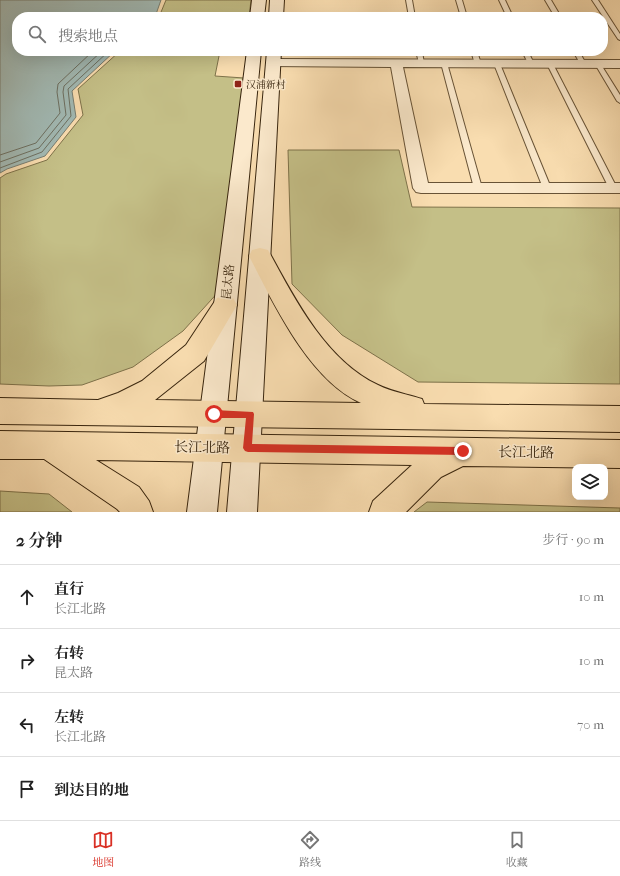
<!DOCTYPE html>
<html lang="zh">
<meta charset="utf-8">
<style>
:root{--surface:#fff;--page:#f6f6f6;--text:#222;--muted:#767676;--line:#e0e0e0;--accent:#d93025}
body{margin:0;font-family:"IM FELL French Canon","Noto Serif SC",serif;background:var(--page);color:var(--text)}
.controls{position:absolute;right:12px;bottom:12px;display:grid;overflow:hidden;border-radius:8px;box-shadow:0 4px 16px #0002}
.controls button{width:36px;height:36px;display:grid;place-items:center;padding:0;border:0;border-bottom:1px solid var(--line);background:var(--surface);color:var(--text);font:20px sans-serif}
.stop{position:absolute;width:12px;height:12px;margin:-9px;border:3px solid #d93025;border-radius:50%;background:#fff}
.stop.end{background:#d93025;border-color:#fff;box-shadow:0 1px 4px #0008}
.list{margin:0;padding:0;list-style:none}
h2{display:flex;justify-content:space-between;align-items:center;height:52px;margin:0;padding:0 16px;font-size:17px}
h2 small{font-size:13px;font-weight:400;color:var(--muted)}
.list li{display:grid;grid-template-columns:26px 1fr auto;gap:12px;align-items:center;box-sizing:border-box;height:64px;padding:0 16px;border-top:1px solid var(--line)}
.list b{display:block;font-size:15px;white-space:nowrap}
.list p{margin:0;font-size:13px;white-space:nowrap;color:var(--muted)}
.list em{font-size:13px;font-style:normal;color:var(--muted)}
.icon{flex:none;width:22px;height:22px;fill:none;stroke:currentColor;stroke-width:2;stroke-linecap:round;stroke-linejoin:round}
.map{position:relative;flex:none;width:620px;height:512px;overflow:hidden}
.search{position:absolute;background:var(--surface);box-shadow:0 4px 16px #0002;left:12px;right:12px;top:12px;height:44px;display:flex;align-items:center;gap:10px;box-sizing:border-box;padding:0 14px;border-radius:16px;color:var(--muted);font-size:15px}
.sheet{height:308px;background:var(--surface)}
nav{display:flex;justify-content:space-around;align-items:center;box-sizing:border-box;height:56px;border-top:1px solid var(--line);background:var(--surface);font-size:11px;color:var(--muted)}
nav a{display:grid;justify-items:center;gap:2px}
nav .on{color:var(--accent)}
.map>svg:first-child{display:block}
</style>
<div class="map">
<svg width="620" height="512" viewBox="0 0 620 512">
<rect width="100%" height="100%" fill="#f9ddb0"/>
<filter id="stains"><feTurbulence type="fractalNoise" baseFrequency=".005" numOctaves="4"/><feColorMatrix values="0 0 0 0 .2 0 0 0 0 .09 0 0 0 0 .02 0 0 0 .5 -.17"/></filter>
<radialGradient id="worn" r=".72"><stop offset=".6" stop-color="#630" stop-opacity="0"/><stop offset="1" stop-color="#630" stop-opacity=".3"/></radialGradient>
<path fill="#c4bf87" stroke="#7e724a" d="M 166,0 L 251,0 L 249,17 L 159,17 Z
M 120,51 L 220,51 L 215,76 L 244,78 L 221,289 L 183,331 L 133,367 L 82,385 L 49,386 L 0,384 L 0,178 L 6,174 L 47,160 L 83,115 L 78,89 Z
M 288,150 L 399,150 L 412,207 L 620,208 L 620,384 L 418,382 L 342,335 L 292,284 Z
M 0,491 L 49,494 L 72,512 L 0,512 Z
M 427,502 L 620,508 L 620,512 L 414,512 Z"/>
<path fill="#a2bab5" stroke="#787e72" d="M 0,0 L 161,0 L 155,17 L 17,17 L 17,51 L 115,51 L 72,91 L 76,117 L 45,156 L 7,169 L 0,173 Z"/>
<g fill="none" stroke-linecap="round" stroke-linejoin="round">
<path stroke="#6d7062" stroke-width="1" d="M 0,155 L 36,143 L 60,113 L 57,92 L 58,84 L 93,51
M 0,162 L 39,148 L 66,115 L 63,92 L 64,86 L 102,51
M 0,168 L 42,152 L 71,116 L 68,89 L 109,51"/>
<defs>
<path id="service" d="M 406,0 L 412,0 L 415,17 L 409,17 Z
M 456,0 L 462,0 L 467,17 L 461,17 Z
M 499,0 L 505,0 L 513,17 L 507,17 Z
M 545,0 L 551,0 L 561,17 L 555,17 Z
M 592,0 L 598,0 L 620,34 L 620,40 L 618,39 Z
M 416,51 L 422,51 L 424,64 L 419,63 Z
M 471,51 L 477,51 L 481,64 L 480,65 L 475,64 Z
M 522,51 L 528,51 L 534,64 L 533,65 L 529,65 Z
M 573,51 L 579,51 L 586,64 L 585,65 L 581,65 Z
M 442,62 L 447,63 L 482,188 L 481,190 L 478,191 L 474,188 L 441,63 Z
M 497,62 L 500,64 L 551,188 L 550,190 L 547,191 L 543,188 L 494,64 Z
M 550,62 L 553,64 L 617,188 L 616,190 L 613,191 L 609,188 L 547,64 Z
M 596,63 L 600,63 L 620,95 L 620,103 L 617,101 L 595,64 Z"/>
<path id="minor" d="M 273,59 L 620,60 L 620,68 L 403,67 L 428,183 L 620,183 L 620,193 L 421,193 L 416,192 L 413,188 L 391,67 L 269,66 L 267,63 L 269,60 Z"/>
<path id="secondary" d="M 252,0 L 266,0 L 264,17 L 250,17 Z
M 270,0 L 284,0 L 283,17 L 269,17 Z
M 247,51 L 261,51 L 217,512 L 187,512 Z
M 267,51 L 281,51 L 257,512 L 227,512 Z"/>
<path id="primary" d="M 260,248 L 268,250 C 294,298 326,361 378,385 C 392,392 407,394 422,399 L 424,404 L 620,406 L 620,432 L 0,424 L 0,398 L 98,400 L 118,393 L 142,381 L 186,345 L 217,298 L 225,296 L 233,298 L 237,305 L 204,361 L 155,400 L 361,403 C 309,380 274,304 249,256 L 252,250 Z
M 0,431 L 620,440 L 620,468 L 463,466 L 441,477 L 406,512 L 369,512 L 373,501 L 412,465 L 96,460 L 139,487 L 149,501 L 153,512 L 120,512 L 117,509 L 44,459 L 0,459 Z"/>
</defs>
<use href="#service" stroke="#685336" stroke-width="2"/>
<use href="#minor" stroke="#685336" stroke-width="2"/>
<use href="#secondary" stroke="#38250e" stroke-width="2"/>
<use href="#primary" stroke="#38250e" stroke-width="2"/>
<use href="#service" fill="#fbe9cc" fill-rule="evenodd"/>
<use href="#minor" fill="#fbe9cc" fill-rule="evenodd"/>
<use href="#secondary" fill="#fbe9cc" fill-rule="evenodd"/>
<use href="#primary" fill="#f9ddb0" fill-rule="evenodd"/>
</g>
<path fill="#d93025" d="M 214,410 L 253,412 L 254,414 L 252,444 L 463,447 L 466,448 L 467,451 L 466,454 L 463,455 L 248,452 L 245,451 L 243,448 L 246,418 L 214,418 L 210,414 Z"/>
<rect fill="#8f2418" stroke="#fbe9cc" stroke-width="1.5" x="234" y="80" width="8" height="8" rx="2"/>
<g text-anchor="middle" stroke-width="3" stroke-linejoin="round" paint-order="stroke">
<g font-size="10" fill="#38250e" stroke="#fbe9cc" text-anchor="start">
<text x="246" y="88">汉浦新村</text>
</g>
<g font-size="12" fill="#38250e" stroke="#fbe9cc">
<text transform="translate(228 282) rotate(-84)" y="4">昆太路</text>
</g>
<g font-size="14" fill="#38250e" stroke="#fbe9cc">
<text transform="translate(202 447) rotate(1)" y="5">长江北路</text>
<text transform="translate(526 452) rotate(1)" y="5">长江北路</text>
</g>
</g>
<rect width="100%" height="100%" filter="url(#stains)"/>
<rect width="100%" height="100%" fill="url(#worn)"/>
</svg>
<div class="controls">
<button><svg class="icon" aria-label="layers" viewBox="0 0 24 24"><path d="M12 4l9 5-9 5-9-5zM3 14l9 5 9-5"/></svg></button>
</div>
<div class="stop" style="left:214px;top:414px"></div>
<div class="stop end" style="left:463px;top:451px"></div>
<div class="search"><svg class="icon" aria-label="search" viewBox="0 0 24 24"><circle cx="10" cy="10" r="6"/><path d="M15 15l6 6"/></svg>搜索地点</div>
</div>
<section class="sheet">
<h2>2 分钟<small>步行 · 90 m</small></h2>
<ul class="list">
<li><svg class="icon" aria-label="ahead" viewBox="0 0 24 24"><path d="M12 20V5M6 11l6-6 6 6"/></svg><div><b>直行</b><p>长江北路</p></div><em>10 m</em></li>
<li><svg class="icon" aria-label="right" viewBox="0 0 24 24"><path d="M7 20v-9h11M14 6l5 5-5 5"/></svg><div><b>右转</b><p>昆太路</p></div><em>10 m</em></li>
<li><svg class="icon" aria-label="left" viewBox="0 0 24 24"><path d="M17 20v-9H6M10 6l-5 5 5 5"/></svg><div><b>左转</b><p>长江北路</p></div><em>70 m</em></li>
<li><svg class="icon" aria-label="arrive" viewBox="0 0 24 24"><path d="M6 21V4h12l-3 4 3 4H6"/></svg><div><b>到达目的地</b></div></li>
</ul>
</section>
<nav>
<a class="on"><svg class="icon" aria-label="map" viewBox="0 0 24 24"><path d="M3 6l6-2 6 2 6-2v14l-6 2-6-2-6 2zM9 4v14M15 6v14"/></svg>地图</a>
<a><svg class="icon" aria-label="directions" viewBox="0 0 24 24"><path d="M12 3l9 9-9 9-9-9zM9 14v-3h6M13 9l2 2-2 2"/></svg>路线</a>
<a><svg class="icon" aria-label="saved" viewBox="0 0 24 24"><path d="M7 4h10v16l-5-4-5 4z"/></svg>收藏</a>
</nav>
